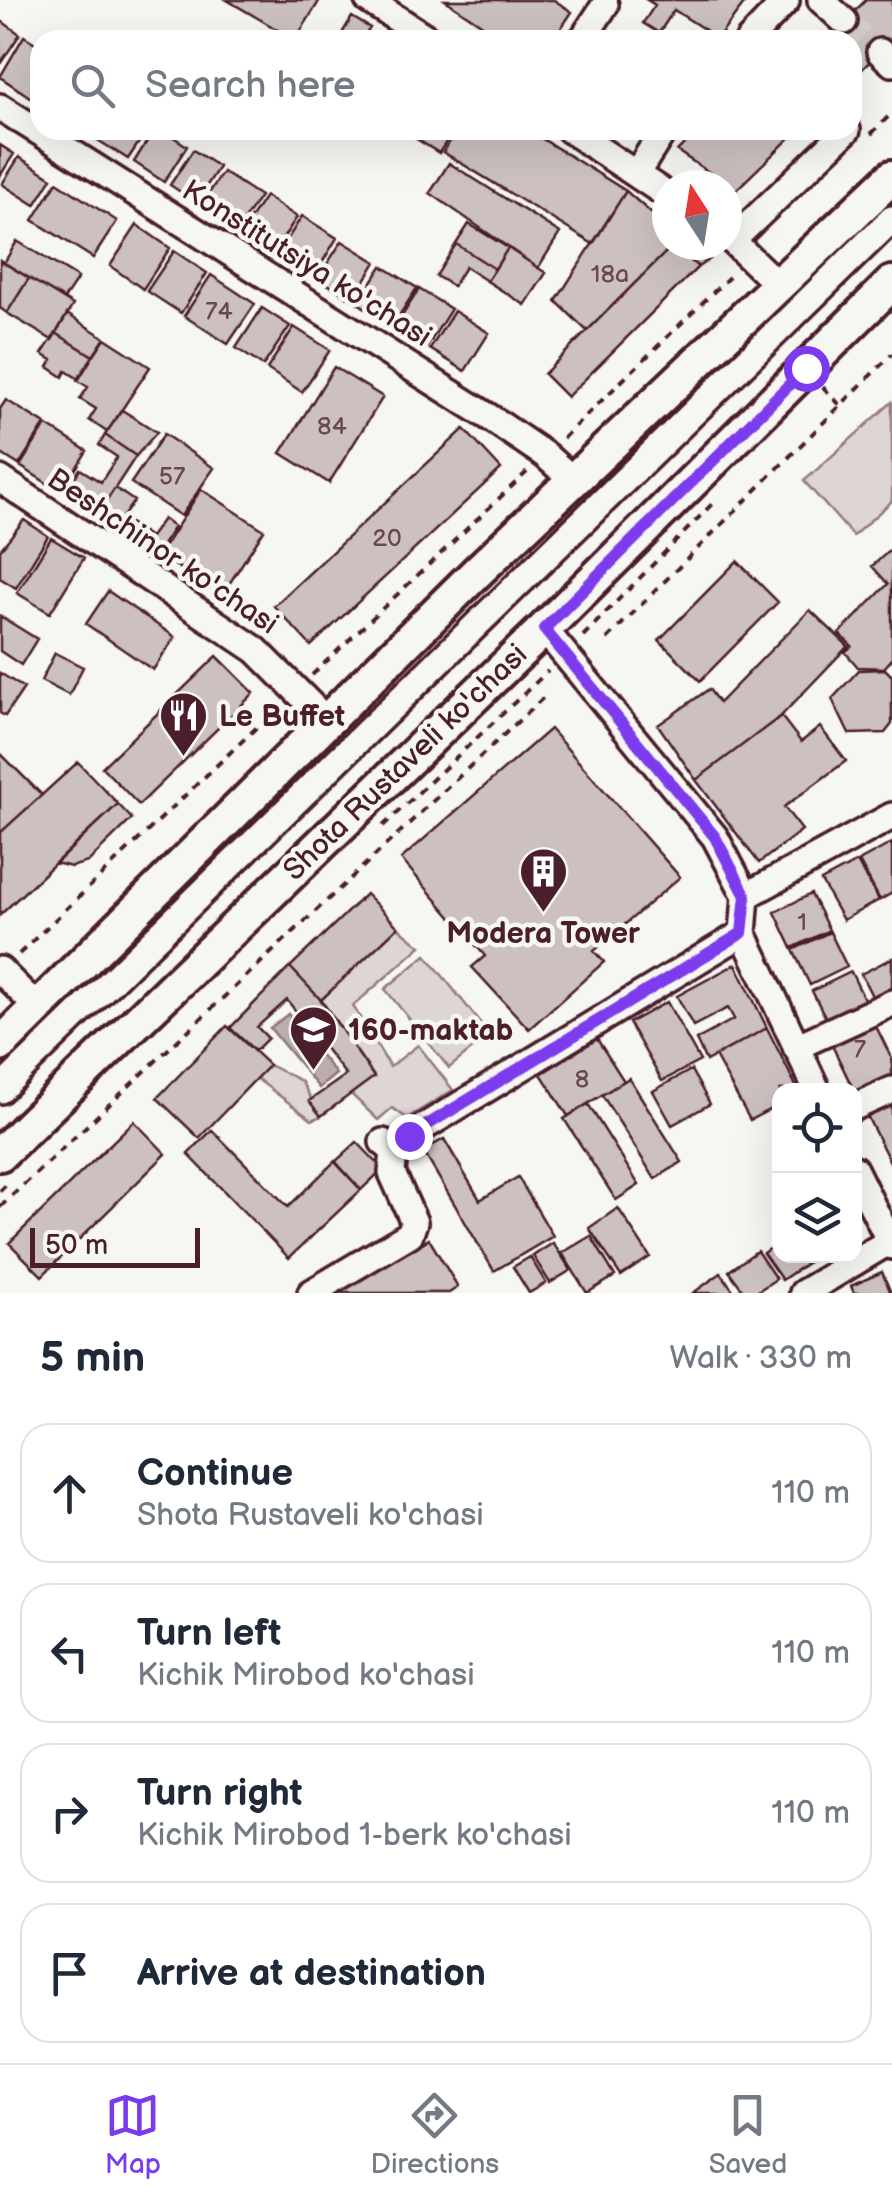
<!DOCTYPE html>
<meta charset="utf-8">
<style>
:root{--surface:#fff;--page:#f6f6f7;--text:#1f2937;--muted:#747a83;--line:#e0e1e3;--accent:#7c3aed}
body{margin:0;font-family:"Balsamiq Sans",sans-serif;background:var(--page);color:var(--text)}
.controls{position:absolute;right:30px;bottom:30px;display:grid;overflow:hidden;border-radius:20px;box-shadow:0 10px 40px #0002}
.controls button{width:90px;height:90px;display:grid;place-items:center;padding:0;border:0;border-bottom:2px solid var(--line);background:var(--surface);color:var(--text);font:50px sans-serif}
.compass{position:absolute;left:652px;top:170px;width:90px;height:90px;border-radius:50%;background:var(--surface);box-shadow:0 10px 40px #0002;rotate:348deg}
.scale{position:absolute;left:30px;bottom:25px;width:170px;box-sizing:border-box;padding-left:10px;border:5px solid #4a1f2b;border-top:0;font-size:28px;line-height:35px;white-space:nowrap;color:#4a1f2b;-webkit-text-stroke:8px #f6f6f2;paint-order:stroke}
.stop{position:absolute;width:30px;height:30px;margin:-22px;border:8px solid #7c3aed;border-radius:50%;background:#fff}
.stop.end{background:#7c3aed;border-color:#fff;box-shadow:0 2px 10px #0008}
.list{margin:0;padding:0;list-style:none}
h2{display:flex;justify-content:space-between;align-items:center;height:130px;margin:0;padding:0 40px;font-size:42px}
h2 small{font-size:32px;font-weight:400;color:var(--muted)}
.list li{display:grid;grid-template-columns:65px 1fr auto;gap:30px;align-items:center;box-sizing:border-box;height:140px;margin:0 20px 20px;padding:0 20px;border:2px solid var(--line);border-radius:30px}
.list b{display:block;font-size:38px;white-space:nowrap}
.list p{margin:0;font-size:32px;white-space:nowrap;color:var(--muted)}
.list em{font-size:32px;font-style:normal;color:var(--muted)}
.icon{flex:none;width:55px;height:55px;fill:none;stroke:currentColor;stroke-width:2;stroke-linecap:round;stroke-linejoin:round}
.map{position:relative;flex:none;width:892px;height:1293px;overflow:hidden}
.search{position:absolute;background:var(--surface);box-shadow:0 10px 40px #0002;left:30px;right:30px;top:30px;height:110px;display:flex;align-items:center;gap:25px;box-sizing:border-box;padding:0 35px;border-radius:30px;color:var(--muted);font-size:38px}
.sheet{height:770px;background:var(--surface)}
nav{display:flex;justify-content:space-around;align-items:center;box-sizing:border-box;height:140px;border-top:2px solid var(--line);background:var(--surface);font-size:28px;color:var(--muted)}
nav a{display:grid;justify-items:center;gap:5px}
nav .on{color:var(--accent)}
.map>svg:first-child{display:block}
</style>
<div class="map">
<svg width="892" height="1293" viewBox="0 0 892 1293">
<rect width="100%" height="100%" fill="#f6f6f2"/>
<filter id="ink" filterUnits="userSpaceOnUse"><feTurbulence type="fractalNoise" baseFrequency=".01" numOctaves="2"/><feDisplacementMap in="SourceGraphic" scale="20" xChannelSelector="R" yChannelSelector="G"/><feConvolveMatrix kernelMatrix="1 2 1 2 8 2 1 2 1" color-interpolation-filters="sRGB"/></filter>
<g filter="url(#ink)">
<path fill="#ddd6d5" stroke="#947a80" stroke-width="2.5" d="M 892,402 L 892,501 L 853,536 L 804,481 Z
M 398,927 L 421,946 L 353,1006 L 390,1067 L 418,1045 L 453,1090 L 407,1118 L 392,1108 L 378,1120 L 351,1094 L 374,1076 L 321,1000 Z
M 426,955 L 490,1035 L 449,1068 L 385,989 Z
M 269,1065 L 301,1081 L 321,1116 L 312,1120 L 256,1078 Z"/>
<path fill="#bbadae" stroke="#8e747a" stroke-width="2.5" d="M 288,1014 L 336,1074 L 319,1088 L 270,1028 Z"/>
<path fill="#ccc1c0" stroke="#4a1f2b" stroke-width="2.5" d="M 227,0 L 320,0 L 295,40 Z
M 445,0 L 554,0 L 572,12 L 553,40 L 505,40 Z
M 647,0 L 747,0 L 718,38 L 674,10 L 659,33 L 643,23 L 655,5 Z
M 866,0 L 892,0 L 892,40 L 852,79 L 852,40 L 825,40 Z
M 352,17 L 370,28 L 362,40 L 338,40 Z
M 0,20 L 20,34 L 0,64 Z
M 24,36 L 40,46 L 39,103 L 0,77 Z
M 91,130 L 147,130 L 128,159 L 88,134 Z
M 154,130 L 163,130 L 187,146 L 164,182 L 134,162 Z
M 402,130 L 454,130 L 439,153 Z
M 457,130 L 528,130 L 626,191 L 593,244 L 443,152 Z
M 698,130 L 711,132 L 798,130 L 736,190 L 677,151 Z
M 0,145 L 14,154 L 0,176 Z
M 193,150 L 219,167 L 196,202 L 170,185 Z
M 19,157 L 52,178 L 35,205 L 2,184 Z
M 449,163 L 560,233 L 538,268 L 430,193 Z
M 223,172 L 260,196 L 238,229 L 201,205 Z
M 57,182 L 117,221 L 93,258 L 33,220 Z
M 626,191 L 667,227 L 667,245 L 673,245 L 587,331 L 556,301 Z
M 265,196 L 297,217 L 274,252 L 242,231 Z
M 302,216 L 337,238 L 314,276 L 278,254 Z
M 469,224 L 508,248 L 495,269 L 456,244 Z
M 137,225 L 170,248 L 143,289 L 110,266 Z
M 17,241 L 78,278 L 64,299 L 4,263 Z
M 342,241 L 376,262 L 353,300 L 318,278 Z
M 456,244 L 495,269 L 487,281 L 465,267 L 453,286 L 436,276 Z
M 673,245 L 698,267 L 567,397 L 544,374 Z
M 675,245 L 694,245 L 710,259 L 698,267 Z
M 508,248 L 546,273 L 525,305 L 487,281 Z
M 174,251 L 207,273 L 181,313 L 147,291 Z
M 0,260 L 29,278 L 7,313 L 0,308 Z
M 382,266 L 417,288 L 393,325 L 358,303 Z
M 211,275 L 255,304 L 228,344 L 184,316 Z
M 29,278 L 73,305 L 52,340 L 7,313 Z
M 419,289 L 451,309 L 427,347 L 395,327 Z
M 262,308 L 290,326 L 263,366 L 236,348 Z
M 454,311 L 489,333 L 465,371 L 430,349 Z
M 67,314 L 105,338 L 93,356 L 56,333 Z
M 294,327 L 330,350 L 302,392 L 267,369 Z
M 56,333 L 93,356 L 79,379 L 66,371 L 63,377 L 48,367 L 52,360 L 42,354 Z
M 105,338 L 150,367 L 107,432 L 89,420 L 96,409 L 80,399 L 88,387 L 77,380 Z
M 334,367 L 383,397 L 329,483 L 281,453 Z
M 6,400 L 45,424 L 19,465 L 0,453 L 0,409 Z
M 122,410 L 157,432 L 136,456 L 105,435 Z
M 46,425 L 87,451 L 61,492 L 20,466 Z
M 464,429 L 501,469 L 311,646 L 274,606 Z
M 164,434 L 214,468 L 181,516 L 131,483 Z
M 105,435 L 136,456 L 102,508 L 69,486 L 80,469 L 101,482 L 117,457 L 99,445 Z
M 115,488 L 134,501 L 122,518 L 150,537 L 163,519 L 174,527 L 156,554 L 97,515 Z
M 201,489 L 264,530 L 222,595 L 159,555 Z
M 24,520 L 48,536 L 16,588 L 0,578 L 0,550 Z
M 51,538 L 84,558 L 50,613 L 17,593 Z
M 892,548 L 892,659 L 884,668 L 858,667 L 845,652 L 852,646 L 839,634 L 888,584 L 872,566 Z
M 737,561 L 778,602 L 700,681 L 659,640 Z
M 108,591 L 175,637 L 153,670 L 86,624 Z
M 810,610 L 848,646 L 781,716 L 696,780 L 658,725 L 709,689 L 719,703 Z
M 0,616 L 37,639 L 21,665 L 0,651 Z
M 55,653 L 83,667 L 69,695 L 41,681 Z
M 217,656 L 254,693 L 139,805 L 102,767 Z
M 885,669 L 892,676 L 892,724 L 885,733 L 849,734 L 832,699 L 859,670 Z
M 0,673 L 24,688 L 5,716 L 0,713 Z
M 781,716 L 801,742 L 820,727 L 846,761 L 784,807 L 802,830 L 759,863 L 696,780 Z
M 550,729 L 680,877 L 594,951 L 604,962 L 529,1029 L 472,967 L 485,956 L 401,859 Z
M 0,753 L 42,795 L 0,833 Z
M 78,762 L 118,804 L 0,915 L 0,833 Z
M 118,804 L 132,819 L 88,862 L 71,867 L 56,863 Z
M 892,843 L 892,893 L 880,900 L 859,861 Z
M 857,862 L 879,900 L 843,920 L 821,881 Z
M 366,894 L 398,927 L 321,1000 L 290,967 Z
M 811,894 L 829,930 L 792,948 L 775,912 Z
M 830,932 L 847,967 L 810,985 L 793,950 Z
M 892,958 L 892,998 L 877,1006 L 861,974 Z
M 736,964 L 767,1028 L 706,1061 L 696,1040 L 734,1019 L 728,1008 L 693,1026 L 677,996 Z
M 290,967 L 321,1000 L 374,1077 L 321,1116 L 309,1101 L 346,1075 L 287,1000 L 257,1027 L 268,1038 L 255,1051 L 230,1028 Z
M 851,972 L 868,1007 L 830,1026 L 812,991 Z
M 667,1002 L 700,1061 L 662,1081 L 629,1023 Z
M 871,1016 L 892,1059 L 892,1085 L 859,1101 L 828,1037 Z
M 227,1026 L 269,1065 L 199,1138 L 157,1098 Z
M 767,1028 L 798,1090 L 780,1090 L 780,1104 L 750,1120 L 715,1056 Z
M 597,1039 L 624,1081 L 568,1116 L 541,1074 Z
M 691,1070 L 710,1104 L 672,1125 L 653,1091 Z
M 629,1078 L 682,1162 L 655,1179 L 602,1095 Z
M 892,1096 L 892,1166 L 864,1110 Z
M 588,1104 L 639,1185 L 616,1200 L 564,1119 Z
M 134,1121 L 166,1154 L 42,1276 L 9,1243 Z
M 212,1130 L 288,1207 L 335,1161 L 361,1190 L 289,1258 L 188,1154 Z
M 444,1139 L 480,1200 L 518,1177 L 553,1236 L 494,1271 L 423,1151 Z
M 357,1142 L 383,1169 L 361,1190 L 335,1162 Z
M 618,1208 L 650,1257 L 621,1276 L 589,1228 Z
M 591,1236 L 615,1276 L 587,1293 L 562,1253 Z
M 429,1239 L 458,1287 L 449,1293 L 339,1293 Z
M 780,1241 L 780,1256 L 806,1256 L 810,1261 L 782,1280 L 763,1253 Z
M 553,1243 L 571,1270 L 550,1283 L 533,1256 Z
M 757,1251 L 776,1279 L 755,1293 L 745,1293 L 729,1271 Z
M 530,1257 L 546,1283 L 529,1293 L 513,1267 Z
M 882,1272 L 891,1293 L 854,1293 L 851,1286 Z
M 721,1273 L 735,1293 L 693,1293 Z"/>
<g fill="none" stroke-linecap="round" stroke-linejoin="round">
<path stroke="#d4cbca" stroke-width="25" stroke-dasharray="25 12" stroke-linecap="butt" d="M 844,21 L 880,52"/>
<defs>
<path id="minor" d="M 368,0 L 430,40
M 821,0 L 844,21
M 582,40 L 605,5
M 749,40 L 786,1
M 880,52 L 892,63
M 0,107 L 489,417 L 545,455 L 574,481
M 570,130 L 667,195
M 636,174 L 664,130
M 727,236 L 780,287
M 733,240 L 847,130
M 0,479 L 256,650 L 329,723
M 544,629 L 715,837 L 746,896 L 743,933 L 817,1090
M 746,896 L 892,816
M 0,970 L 37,1007
M 796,1047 L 892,1003
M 0,1090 L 892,219
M 854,1107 L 892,1090
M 394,1151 L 409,1136 L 743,933
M 854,1169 L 892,1246
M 311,1293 L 410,1234 L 414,1222 L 392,1173 L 394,1151 L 383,1142
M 803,1293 L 890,1241"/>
<path id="major" d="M 0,1045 L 478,571 L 892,177
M 0,1154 L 544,629 L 892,283"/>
</defs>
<use href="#minor" stroke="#4a1f2b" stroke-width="32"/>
<use href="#major" stroke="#4a1f2b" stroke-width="40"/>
<path stroke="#4a1f2b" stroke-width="4" stroke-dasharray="8 8" stroke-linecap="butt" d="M 871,134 L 892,113
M 823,387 L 840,405
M 563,438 L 729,277
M 583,636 L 716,500
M 607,639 L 892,354
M 312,675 L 527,472
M 383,826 L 548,671
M 19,954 L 280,705
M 0,1191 L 11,1180
M 0,1207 L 544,697"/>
<use href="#minor" stroke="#f6f6f2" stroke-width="25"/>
<use href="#major" stroke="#f6f6f2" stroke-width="32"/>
</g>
</g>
<g fill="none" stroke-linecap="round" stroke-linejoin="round" filter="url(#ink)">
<path stroke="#7c3aed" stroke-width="12" d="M 409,1136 L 742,933 L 746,896 L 715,837 L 544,629 L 806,368"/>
</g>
<defs>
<symbol id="restaurant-pin" viewBox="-11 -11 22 30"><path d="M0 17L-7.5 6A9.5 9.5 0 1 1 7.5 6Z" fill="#4a1f2b" stroke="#f6f6f2"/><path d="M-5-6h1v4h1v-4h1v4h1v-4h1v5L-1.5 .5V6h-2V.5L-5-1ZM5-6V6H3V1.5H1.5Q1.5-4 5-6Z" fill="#fff"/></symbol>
<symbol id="building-pin" viewBox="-11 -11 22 30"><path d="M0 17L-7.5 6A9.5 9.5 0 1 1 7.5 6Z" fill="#4a1f2b" stroke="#f6f6f2"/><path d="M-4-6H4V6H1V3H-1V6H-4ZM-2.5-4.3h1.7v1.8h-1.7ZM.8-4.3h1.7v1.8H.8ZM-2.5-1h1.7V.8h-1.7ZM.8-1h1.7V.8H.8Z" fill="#fff"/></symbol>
<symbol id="school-pin" viewBox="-11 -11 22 30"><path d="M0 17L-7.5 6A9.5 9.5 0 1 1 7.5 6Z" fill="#4a1f2b" stroke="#f6f6f2"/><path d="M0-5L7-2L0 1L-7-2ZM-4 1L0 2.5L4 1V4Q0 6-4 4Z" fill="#fff"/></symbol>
</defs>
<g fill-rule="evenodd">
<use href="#restaurant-pin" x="156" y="688" width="55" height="75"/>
<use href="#building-pin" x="516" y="844" width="55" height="75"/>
<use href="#school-pin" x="286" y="1002" width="55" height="75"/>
</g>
<g text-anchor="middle" stroke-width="9" stroke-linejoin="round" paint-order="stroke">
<g font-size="25" fill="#6a4850">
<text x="610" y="282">18a</text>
<text x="219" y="319">74</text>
<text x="332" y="434">84</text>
<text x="172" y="484">57</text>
<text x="387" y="546">20</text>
<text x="802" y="930">1</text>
<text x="860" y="1057">7</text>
<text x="582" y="1087">8</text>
</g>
<g font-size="30" fill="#4a1f2b" stroke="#f6f6f2">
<text transform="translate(307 263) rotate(32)" y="10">Konstitutsiya ko'chasi</text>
<text transform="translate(163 551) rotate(34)" y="10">Beshchinor ko'chasi</text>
<text transform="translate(405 762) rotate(-44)" y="10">Shota Rustaveli ko'chasi</text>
</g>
<g font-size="30" font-weight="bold" fill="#4a1f2b" stroke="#f6f6f2" text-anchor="start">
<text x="219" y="726">Le Buffet</text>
<text x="543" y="943" text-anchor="middle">Modera Tower</text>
<text x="348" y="1040">160-maktab</text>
</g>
</g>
</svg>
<div class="controls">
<button><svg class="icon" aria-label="locate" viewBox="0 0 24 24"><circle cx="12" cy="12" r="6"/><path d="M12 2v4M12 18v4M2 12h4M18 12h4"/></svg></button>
<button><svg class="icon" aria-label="layers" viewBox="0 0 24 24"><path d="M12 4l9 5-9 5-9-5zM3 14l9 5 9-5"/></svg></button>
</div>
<svg class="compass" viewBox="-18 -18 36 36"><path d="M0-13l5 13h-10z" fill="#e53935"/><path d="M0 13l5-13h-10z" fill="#747a83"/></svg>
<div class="scale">50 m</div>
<div class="stop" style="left:806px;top:368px"></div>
<div class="stop end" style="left:409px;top:1136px"></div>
<div class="search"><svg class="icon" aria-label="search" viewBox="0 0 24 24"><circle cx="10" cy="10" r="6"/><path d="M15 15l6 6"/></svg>Search here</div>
</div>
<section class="sheet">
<h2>5 min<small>Walk · 330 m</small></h2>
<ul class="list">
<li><svg class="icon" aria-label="ahead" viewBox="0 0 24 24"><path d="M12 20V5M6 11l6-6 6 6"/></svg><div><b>Continue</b><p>Shota Rustaveli ko'chasi</p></div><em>110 m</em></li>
<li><svg class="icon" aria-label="left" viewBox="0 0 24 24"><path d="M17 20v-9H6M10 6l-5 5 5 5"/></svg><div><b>Turn left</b><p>Kichik Mirobod ko'chasi</p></div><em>110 m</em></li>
<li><svg class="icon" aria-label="right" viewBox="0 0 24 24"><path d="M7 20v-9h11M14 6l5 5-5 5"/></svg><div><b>Turn right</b><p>Kichik Mirobod 1-berk ko'chasi</p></div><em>110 m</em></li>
<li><svg class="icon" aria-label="arrive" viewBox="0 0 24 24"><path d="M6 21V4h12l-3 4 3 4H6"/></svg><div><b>Arrive at destination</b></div></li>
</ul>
</section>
<nav>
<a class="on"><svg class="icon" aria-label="map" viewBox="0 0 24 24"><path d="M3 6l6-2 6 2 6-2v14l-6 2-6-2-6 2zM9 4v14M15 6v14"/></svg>Map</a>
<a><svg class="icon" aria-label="directions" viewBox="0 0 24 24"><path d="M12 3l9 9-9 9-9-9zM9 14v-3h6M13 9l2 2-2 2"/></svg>Directions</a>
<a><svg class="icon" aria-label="saved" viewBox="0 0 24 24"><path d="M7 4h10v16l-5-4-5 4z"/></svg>Saved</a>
</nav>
